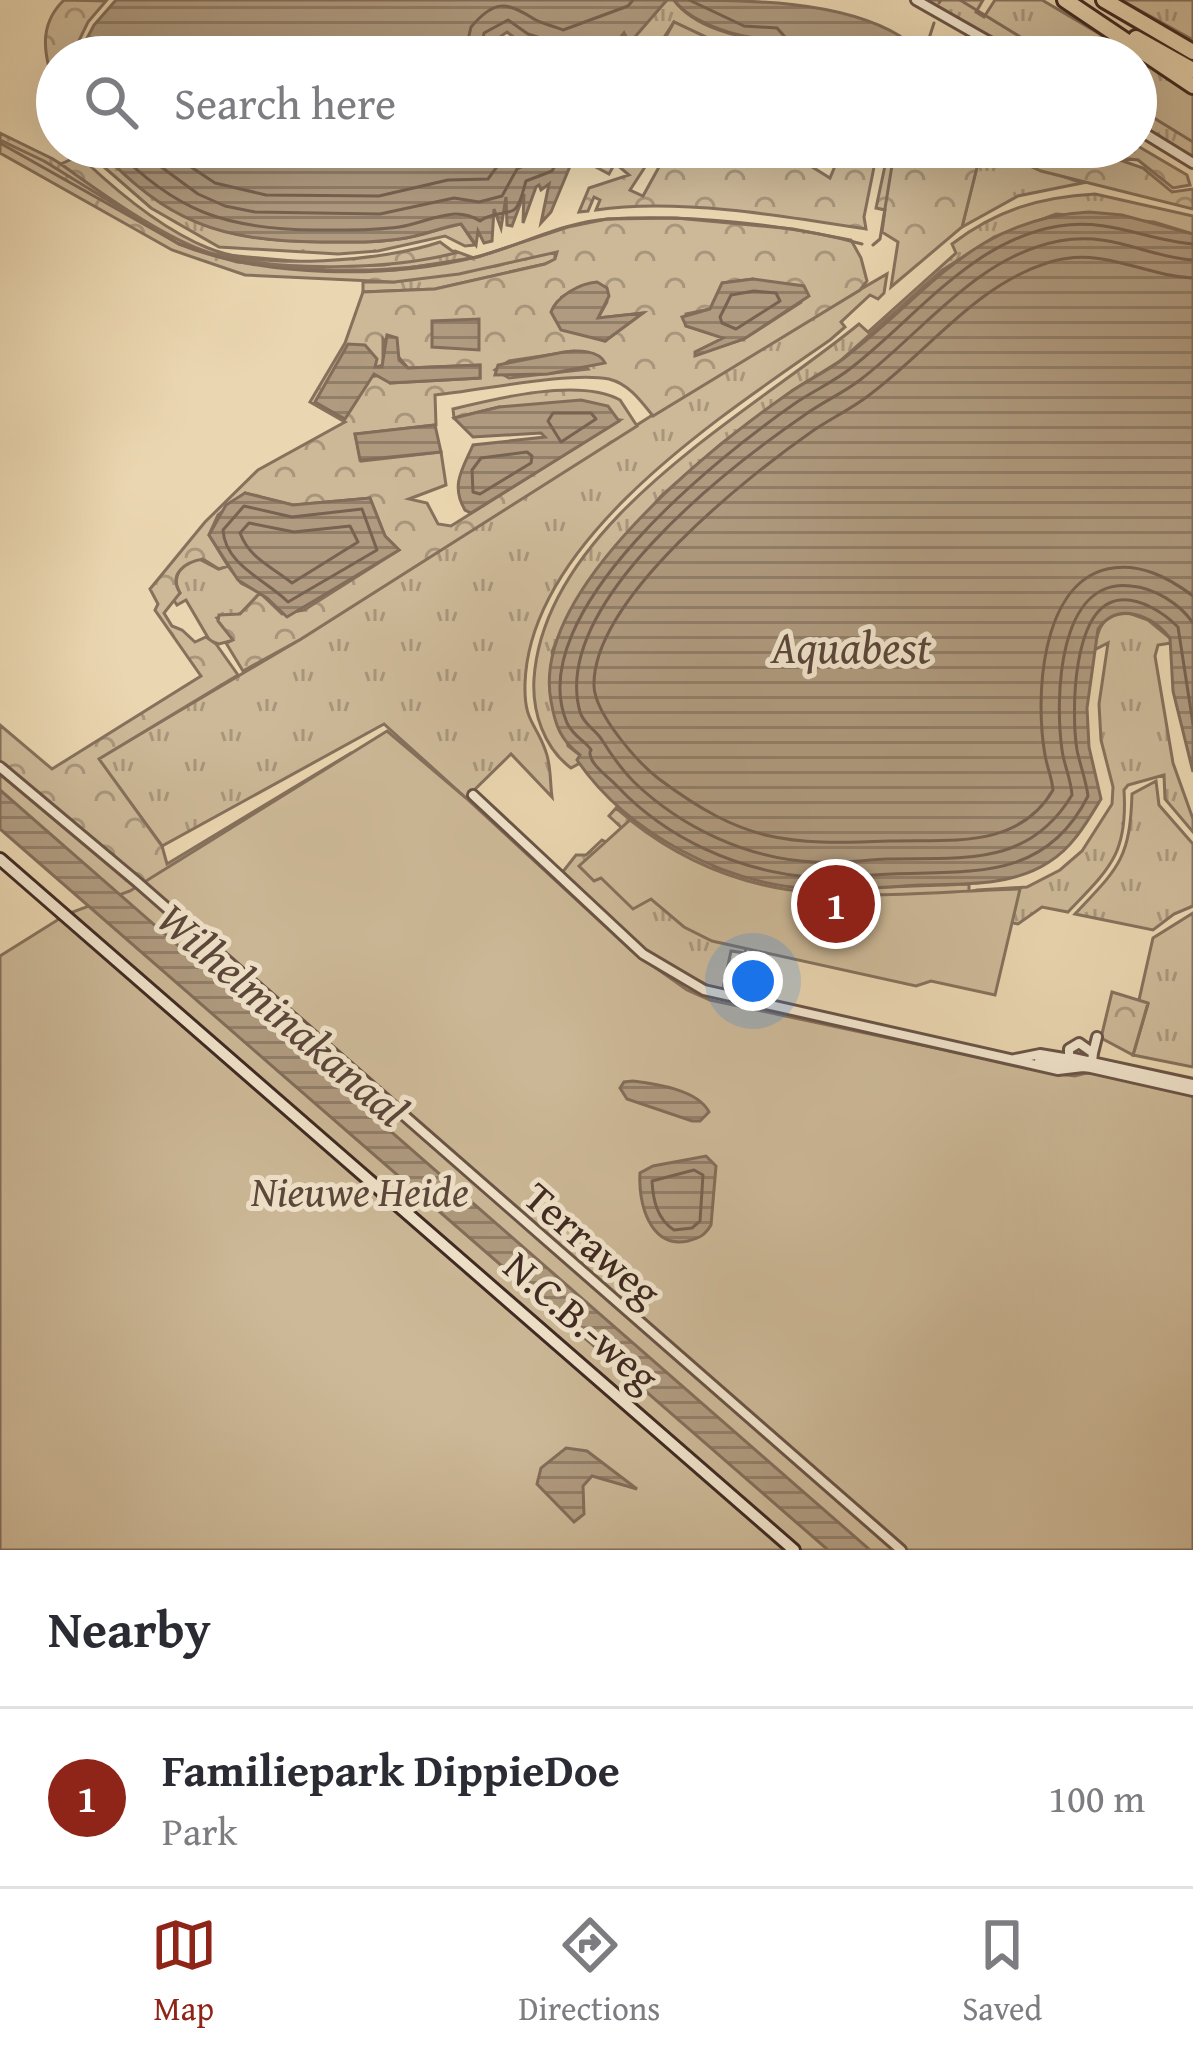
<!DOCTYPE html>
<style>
:root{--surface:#fff;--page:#f2f2f3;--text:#2b2b33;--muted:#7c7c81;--line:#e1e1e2;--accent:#8f2418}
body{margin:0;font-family:"Gentium Book Plus",serif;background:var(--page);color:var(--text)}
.you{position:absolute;left:753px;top:981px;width:42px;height:42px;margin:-30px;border:9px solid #fff;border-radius:50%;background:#1a73e8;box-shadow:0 0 0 18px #1a73e833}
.badge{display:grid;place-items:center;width:78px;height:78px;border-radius:50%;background:var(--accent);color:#fff;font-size:39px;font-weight:700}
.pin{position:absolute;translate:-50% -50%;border:6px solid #fff;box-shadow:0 3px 12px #0006}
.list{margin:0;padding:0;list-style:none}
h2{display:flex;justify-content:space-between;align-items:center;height:156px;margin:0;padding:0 48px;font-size:51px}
h2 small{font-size:39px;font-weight:400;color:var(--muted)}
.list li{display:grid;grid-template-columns:78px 1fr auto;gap:36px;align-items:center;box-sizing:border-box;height:180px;padding:0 48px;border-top:3px solid var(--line)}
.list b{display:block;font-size:45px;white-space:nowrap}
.list p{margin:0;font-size:39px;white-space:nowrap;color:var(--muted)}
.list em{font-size:39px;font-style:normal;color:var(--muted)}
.icon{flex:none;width:66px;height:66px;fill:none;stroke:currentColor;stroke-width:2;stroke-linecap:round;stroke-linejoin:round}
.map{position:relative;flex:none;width:1193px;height:1550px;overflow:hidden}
.search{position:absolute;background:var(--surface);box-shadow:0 12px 48px #0002;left:36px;right:36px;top:36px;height:132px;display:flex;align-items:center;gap:30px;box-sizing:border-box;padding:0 42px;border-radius:66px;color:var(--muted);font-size:45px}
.sheet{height:336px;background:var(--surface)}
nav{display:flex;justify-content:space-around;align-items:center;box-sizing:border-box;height:168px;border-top:3px solid var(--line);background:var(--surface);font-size:33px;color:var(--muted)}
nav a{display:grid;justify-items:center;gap:6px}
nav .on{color:var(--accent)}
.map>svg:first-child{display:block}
</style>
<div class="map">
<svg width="1193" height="1550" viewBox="0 0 1193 1550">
<defs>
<pattern id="grass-tufts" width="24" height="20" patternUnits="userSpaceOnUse" patternTransform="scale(3)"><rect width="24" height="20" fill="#cdb998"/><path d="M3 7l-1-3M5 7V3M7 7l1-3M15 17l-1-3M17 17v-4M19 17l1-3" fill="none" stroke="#a8967c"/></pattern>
<pattern id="forest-crowns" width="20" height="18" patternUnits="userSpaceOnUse" patternTransform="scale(3)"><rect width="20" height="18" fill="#cdb998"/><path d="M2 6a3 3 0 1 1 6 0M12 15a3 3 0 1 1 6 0" fill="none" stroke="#a8967c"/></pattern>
<pattern id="water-rules" width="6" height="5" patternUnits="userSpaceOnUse" patternTransform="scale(3)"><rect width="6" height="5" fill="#b09b80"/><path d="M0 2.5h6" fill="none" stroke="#917e68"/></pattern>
</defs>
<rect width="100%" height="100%" fill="#ead6b0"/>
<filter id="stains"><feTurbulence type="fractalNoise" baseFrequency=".00167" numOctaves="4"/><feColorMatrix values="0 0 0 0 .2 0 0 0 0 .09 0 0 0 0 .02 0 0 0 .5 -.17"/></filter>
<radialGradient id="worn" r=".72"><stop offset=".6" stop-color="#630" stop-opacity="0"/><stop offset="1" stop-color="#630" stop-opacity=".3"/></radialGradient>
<path fill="url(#grass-tufts)" stroke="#86715d" stroke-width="3" d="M 667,0 L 674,0 C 693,26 741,41 771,38 L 782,57 L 748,57 L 674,22 L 654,53 L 657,40 L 627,57 L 572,57 L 596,44 L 618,42 Z
M 922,0 L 983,0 L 976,12 L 984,17 L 995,0 L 1042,0 L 1193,89 L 1193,159 L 1136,123 L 1136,57 L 1027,57 L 993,42 Z
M 1121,0 L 1193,0 L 1193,40 Z
M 0,133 L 53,159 L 181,241 L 215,254 L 350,266 L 384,265 L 455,251 L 474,258 C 392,274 260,281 183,246 C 119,217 64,171 0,140 Z
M 81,147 L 97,147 C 168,222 220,241 322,242 C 350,242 378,243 406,238 C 424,235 442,228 461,224 L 475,245 L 465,246 L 445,236 L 378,251 L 338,254 L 219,247 L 151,208 Z
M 982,147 L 1082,183 L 1018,196 L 962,227 Z
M 1095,194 L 1193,216 L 1193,234 L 1154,222 L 1056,214 L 994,237 L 941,271 L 840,361 L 792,391 L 721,444 L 661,496 L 578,598 L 560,633 L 552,652 L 568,746 L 580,755 L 580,763 L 571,768 C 544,748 532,712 534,679 C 544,523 752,412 859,324 L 868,332 L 956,253 L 952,244 C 996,210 1040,197 1095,194 Z
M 555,250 L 555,260 L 545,264 L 435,289 L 363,292 L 363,282 L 394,282 L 496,266 Z
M 887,274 L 884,293 L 878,299 L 870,295 L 841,322 L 845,327 L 830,340 C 724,414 529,539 525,684 C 524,723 536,722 546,752 C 551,765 550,783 552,797 L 511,754 L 466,798 L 384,724 L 162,846 L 98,759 L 301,639 L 742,358 Z
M 199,559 L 218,569 L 228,566 L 241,583 L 260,593 L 240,614 L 217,618 L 234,640 L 219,644 L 210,641 L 186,600 L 177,605 L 173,599 L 180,593 C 170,576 182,563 199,559 Z
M 1126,612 L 1148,620 L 1170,638 L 1171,643 L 1158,645 L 1155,656 L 1173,763 L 1193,819 L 1193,832 L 1165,799 L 1164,775 L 1128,785 L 1124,790 C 1128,854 1110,868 1068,912 L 1042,907 L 1018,924 L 964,913 L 681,883 L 609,816 L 616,808 L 657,842 L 709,870 L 758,885 L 934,901 L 977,890 L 1027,887 L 1060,870 L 1082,851 L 1112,804 L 1113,787 L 1101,740 L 1099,704 L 1108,643 L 1094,650 C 1098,628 1102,615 1126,612 Z
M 1156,781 L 1159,805 L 1193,844 L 1193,906 L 1174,914 L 1153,930 L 1075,914 C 1118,868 1130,860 1132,794 Z
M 602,840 L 754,911 L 745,953 L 731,951 L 722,993 L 649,954 L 561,874 L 576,855 L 586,855 Z
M 1193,913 L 1193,1067 L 1133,1055 L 1148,1004 L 1139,1000 L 1153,938 Z"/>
<path fill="url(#forest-crowns)" stroke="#86715d" stroke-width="3" fill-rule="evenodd" d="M 64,0 L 106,1 L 88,22 L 71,57 L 57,57 L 57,97 C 47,61 34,29 64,0 Z
M 674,22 L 748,57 L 662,57 L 658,51 Z
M 0,140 L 44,161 L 179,244 L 237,262 L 326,270 L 395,270 L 478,257 L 568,227 L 607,219 L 676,218 L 793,229 L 851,240 L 861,258 L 867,281 L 860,290 L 653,416 C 641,401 629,384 609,379 C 569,371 479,391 435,395 L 436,425 L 355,434 L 361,461 L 441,452 L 446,485 L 409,499 L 427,503 L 438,524 L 451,526 L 620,420 L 499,407 L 454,418 L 453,409 C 497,398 580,378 620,400 L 637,426 L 301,639 L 243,671 L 226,643 L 233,640 L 218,621 L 219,615 L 240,614 L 260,593 L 282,614 L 304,610 L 399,550 L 385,536 L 370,498 L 293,505 L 245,493 L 218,515 L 209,535 L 228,566 L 219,569 L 203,559 C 185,562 168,574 180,593 L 164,613 L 172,626 L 182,630 L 195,642 L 206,637 L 216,644 L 238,675 L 99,759 L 162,846 L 167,864 L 351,753 L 419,812 L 181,917 L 0,763 L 0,725 L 52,769 L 201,676 L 155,610 L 158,604 L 150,589 L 205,522 L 258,470 L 345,422 L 310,402 L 345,343 L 363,292 L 435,289 L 545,264 L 555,259 L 557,252 L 459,274 L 394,282 L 245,275 L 172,250 L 0,153 ZM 753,279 L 800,303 L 744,339 L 695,355 L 724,338 L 686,326 L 686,314 L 710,309 L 723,283 ZM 581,286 L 606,288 L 607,302 L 598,318 L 642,313 L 605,341 L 593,337 L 562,297 ZM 383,339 L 408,368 L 480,365 L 480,378 L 390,383 L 382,375 L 369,377 L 374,368 L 383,365 ZM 574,351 L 588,369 L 509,378 L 495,370 L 509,361 Z
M 1136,145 L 1187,175 L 1190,185 L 1173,188 L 1138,160 L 1076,153 L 1067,147 Z
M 585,147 L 658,147 L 630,190 L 643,196 L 670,147 L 780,147 L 830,178 L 835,166 L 830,147 L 878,147 L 864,217 L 866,229 C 785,216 677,198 596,210 L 600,200 L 594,197 L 588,211 L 579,212 L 589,188 L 629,175 L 615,163 L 609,174 L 581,159 Z
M 889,147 L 982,147 L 962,227 L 891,287 L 898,242 L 882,232 L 885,210 L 876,208 Z
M 988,147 L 1056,147 L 1074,160 L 1120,160 L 1143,168 L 1172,192 L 1193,189 L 1193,209 L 1041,171 Z
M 74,158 L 86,162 C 121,195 164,230 208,248 C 263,271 384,261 440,242 L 455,253 C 390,270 279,272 214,254 C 170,242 99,192 61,164 Z
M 0,774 L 137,889 L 220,982 L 5,796 L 0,790 Z
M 714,867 C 804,896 877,887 969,884 L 969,891 L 951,910 L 933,895 L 816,896 L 758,885 L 709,870 Z
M 1112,992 L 1148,1003 L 1133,1055 L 1101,1038 Z"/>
<path fill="#cdb998" stroke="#86715d" stroke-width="3" d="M 387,731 L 466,798 L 632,951 L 687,990 L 710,1000 L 1058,1074 L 1075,1076 L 1094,1071 L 1193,1096 L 1193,1550 L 0,1550 L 0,956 L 67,914 L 130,891 Z
M 630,820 C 755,919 873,893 1020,889 L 995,995 L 931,981 L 916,986 L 712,941 L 684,927 L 651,899 L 633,909 L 601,878 L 594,881 L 579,866 Z"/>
<path fill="url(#water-rules)" stroke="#836d5a" stroke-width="3" d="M 116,0 L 667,0 L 634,38 L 628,40 L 624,33 L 615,44 C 590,44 588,53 569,57 C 550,60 521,43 507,32 L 494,41 L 492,57 L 77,57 L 94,25 Z
M 674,0 C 747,0 841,0 900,36 L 896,57 L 782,57 L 771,38 C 743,41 691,23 674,0 Z
M 97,147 L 578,147 L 551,212 L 541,223 L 549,184 L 541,190 L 539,185 L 536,187 L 523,223 L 524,194 L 512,226 L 507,225 L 506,197 L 501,228 L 494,209 L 492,241 L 484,243 L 478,231 L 476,245 L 461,224 C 442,227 424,235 406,238 C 378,243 349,242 321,242 C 220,241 167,223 97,147 Z
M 1089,212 L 1122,215 L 1193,234 L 1193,772 L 1173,691 L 1170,638 C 1152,615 1118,601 1098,629 L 1087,708 L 1089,747 L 1101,799 C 1087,822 1073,847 1049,862 C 1013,886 964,884 923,885 C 887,886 849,892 812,889 C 724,884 627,833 577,760 L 580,755 C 560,740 555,724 551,701 C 530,591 709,449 789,393 C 806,381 826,372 843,359 C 929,294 971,219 1089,212 Z
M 753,279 L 804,286 L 809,296 L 744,339 L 695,356 L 695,352 L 723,338 L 686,326 L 682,317 L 710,309 L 722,283 Z
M 597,282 L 607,288 L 609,296 L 598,318 L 643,313 L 605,341 L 561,330 L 551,312 C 556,297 580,283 597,282 Z
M 479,319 L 479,350 L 432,347 L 432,321 Z
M 387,335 L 397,338 L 399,360 L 408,368 L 480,365 L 480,378 L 390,383 L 374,374 L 345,419 L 315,402 L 348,344 L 365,345 L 377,359 L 375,367 L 382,367 Z
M 564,352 C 578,350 599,350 605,363 L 548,374 L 495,375 L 498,365 Z
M 581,400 L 608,406 L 619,421 L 471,513 L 465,510 C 450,485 463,468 473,445 L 545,437 L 541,433 L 473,437 L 454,418 L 499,407 Z
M 435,425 L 441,452 L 360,460 L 355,434 Z
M 245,493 L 293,505 L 370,498 L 385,536 L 399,550 L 287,617 L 267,598 L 238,580 L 209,535 L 226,505 Z
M 0,790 L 870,1550 L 828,1550 L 0,829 Z
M 633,1081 C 657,1084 698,1090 709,1112 L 700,1121 L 692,1121 L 627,1099 L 620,1088 L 624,1082 Z
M 706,1156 L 716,1166 L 711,1225 C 705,1235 700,1238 688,1241 C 650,1249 638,1203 640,1173 L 653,1166 Z
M 566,1448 L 587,1451 L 637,1489 L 592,1476 L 583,1486 L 584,1514 L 574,1522 L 537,1484 L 541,1468 Z"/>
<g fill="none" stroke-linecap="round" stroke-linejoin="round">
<path stroke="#786251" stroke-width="3" d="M 689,0 L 744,26 L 777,28 L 785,37 L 790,57
M 464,57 L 471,27 C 494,0 506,1 534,19 C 542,24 554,26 563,30 L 628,6 L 633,0
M 480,57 L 484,33 L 508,20 L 528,34 L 550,41 L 561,54 L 558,57
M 113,147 C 176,212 226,229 315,230 C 343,230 371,231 399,227 C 428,223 453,204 480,221 C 491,212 509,215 515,209 C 521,204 524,187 526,181 L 552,171 L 565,147
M 134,147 L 198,194 L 225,206 L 255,212 L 380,214 L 454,198 L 479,202 L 502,196 L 517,169 L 542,158 L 548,147
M 161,147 L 215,183 L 266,195 L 379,196 L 448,180 L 488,179 L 504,157 L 517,147
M 1193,244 C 1146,240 1109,218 1059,226 C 972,240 917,317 851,368 C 835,381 815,390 797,402 C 720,455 520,613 567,723 C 572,733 578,737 585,743 C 598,756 585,745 592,760 C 596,769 610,778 617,786 C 667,839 738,871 810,877 C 837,879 865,875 892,874 C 974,871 1046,880 1088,796 C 1086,780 1080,765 1077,750 C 1071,713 1072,605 1120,600 C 1141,598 1164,613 1178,627 L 1193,724
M 1193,260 C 1146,257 1113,231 1059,241 C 976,257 923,332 860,380 C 843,393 823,402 806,414 C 729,467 550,604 580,712 C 584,725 595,729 602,740 C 612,756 620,768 634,782 C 682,828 748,859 814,862 C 838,864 863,860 887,859 C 962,857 1028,868 1072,795 C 1071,779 1064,765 1062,750 C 1055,700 1057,577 1131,586 C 1155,588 1180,604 1193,623
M 1193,278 C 1143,276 1104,246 1050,262 C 975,285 929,351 868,396 C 851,409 832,418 814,430 C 748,476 592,599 594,686 C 595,714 637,762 659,779 C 745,843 786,845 889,841 C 950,839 1018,850 1053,790 C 1052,778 1047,767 1045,755 C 1035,699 1040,585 1107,569 C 1139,562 1168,577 1193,596
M 754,291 L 776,293 L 780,301 L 736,329 L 722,323 L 720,317 L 731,295 Z
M 553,413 L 591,413 L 596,419 L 561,442 L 548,421 Z
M 527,452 L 532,456 L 531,463 L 480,494 L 473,492 L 472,470 L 481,458 Z
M 244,506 L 292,517 L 362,509 L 377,550 L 288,602 C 266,580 225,565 223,530 Z
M 249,523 L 294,532 L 350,526 L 358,542 L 292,583 C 271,566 250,559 240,533 Z
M 694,1170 L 703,1175 L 700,1221 L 692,1228 L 674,1230 C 657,1219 653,1200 652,1181 Z"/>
<path stroke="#836d5a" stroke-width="3" d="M 960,0 L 1053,57
M 939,3 L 941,0
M 923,57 L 934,23
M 1136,107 L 1193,142
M 0,143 L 179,244 C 263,278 388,279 476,257 C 520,246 563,222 608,219 C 683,214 790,224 862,244
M 873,245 L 880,239 L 895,147"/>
<defs>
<path id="street" d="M 916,0 L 1016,57
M 1136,128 L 1193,163
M 0,767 L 136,881 L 901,1550
M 473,795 L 643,954 L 704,990 L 1058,1070 L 1083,1067
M 1093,1053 L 1097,1037
M 1015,1059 L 1040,1054 L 1070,1059
M 1039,1061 L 1091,1068 L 1193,1091
M 1092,1062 L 1093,1053 L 1079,1043 L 1069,1049 L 1069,1057 L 1193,1084"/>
<path id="secondary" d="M 0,859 L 794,1550"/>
<path id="highway" d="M 1065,0 L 1193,86
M 1104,0 L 1193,52
M 1136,38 L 1193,70"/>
</defs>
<use href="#street" stroke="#6a5446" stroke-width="14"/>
<use href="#secondary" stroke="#3f2922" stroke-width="16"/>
<use href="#highway" stroke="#3f2922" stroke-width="20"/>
<use href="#street" stroke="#f1e4cc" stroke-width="8"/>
<use href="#secondary" stroke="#f1e4cc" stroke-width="10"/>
<use href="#highway" stroke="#ead6b0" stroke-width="14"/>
</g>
<g text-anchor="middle" stroke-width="10" stroke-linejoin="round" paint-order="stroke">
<g font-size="42" font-style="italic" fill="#5b463a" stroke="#f1e4cc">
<text x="360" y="1206">Nieuwe Heide</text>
</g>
<g font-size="42" fill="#3f2922" stroke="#f1e4cc">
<text transform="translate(593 1244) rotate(41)" y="15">Terraweg</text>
<text transform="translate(582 1321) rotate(41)" y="15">N.C.B.-weg</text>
</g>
<g font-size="45" font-style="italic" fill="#5b463a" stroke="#f1e4cc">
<text x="851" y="663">Aquabest</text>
<text transform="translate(283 1014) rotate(41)" y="16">Wilhelminakanaal</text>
</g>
</g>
<rect width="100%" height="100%" filter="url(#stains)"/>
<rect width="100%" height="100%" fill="url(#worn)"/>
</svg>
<div class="you"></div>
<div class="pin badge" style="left:836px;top:904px">1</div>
<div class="search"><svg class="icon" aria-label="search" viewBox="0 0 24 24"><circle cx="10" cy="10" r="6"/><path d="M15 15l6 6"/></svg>Search here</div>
</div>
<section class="sheet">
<h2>Nearby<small></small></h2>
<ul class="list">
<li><span class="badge">1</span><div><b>Familiepark DippieDoe</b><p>Park</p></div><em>100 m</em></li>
</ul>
</section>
<nav>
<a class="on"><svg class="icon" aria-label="map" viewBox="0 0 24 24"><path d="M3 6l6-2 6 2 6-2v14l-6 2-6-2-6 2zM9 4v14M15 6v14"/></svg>Map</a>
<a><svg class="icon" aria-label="directions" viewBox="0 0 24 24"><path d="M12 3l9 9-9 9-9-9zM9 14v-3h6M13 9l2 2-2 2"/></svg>Directions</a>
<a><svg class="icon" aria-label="saved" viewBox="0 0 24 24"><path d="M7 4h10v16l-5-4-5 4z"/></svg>Saved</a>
</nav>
